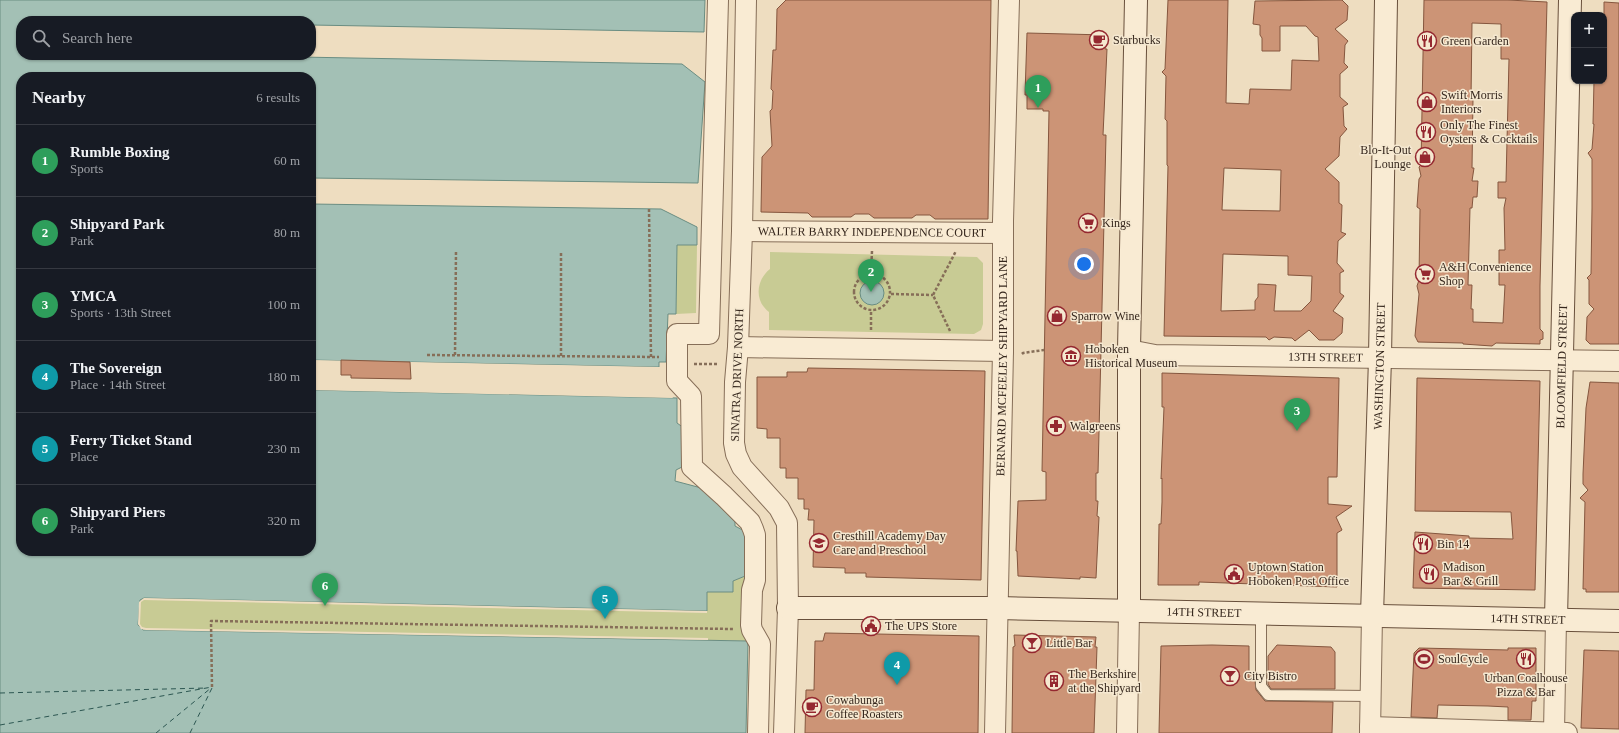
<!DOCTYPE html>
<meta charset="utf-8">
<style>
:root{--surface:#171b24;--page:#20242c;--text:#f1f3f6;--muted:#9ea1a6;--line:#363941;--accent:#c8989d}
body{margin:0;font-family:"Times New Roman",serif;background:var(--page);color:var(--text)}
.controls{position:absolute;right:12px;top:12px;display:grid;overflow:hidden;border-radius:8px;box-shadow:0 1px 3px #0004}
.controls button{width:36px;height:36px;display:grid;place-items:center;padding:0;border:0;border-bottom:1px solid var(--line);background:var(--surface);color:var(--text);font:20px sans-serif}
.you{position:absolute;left:1084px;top:264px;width:14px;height:14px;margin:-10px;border:3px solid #fff;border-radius:50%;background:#1a73e8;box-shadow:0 0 0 6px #1a73e833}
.badge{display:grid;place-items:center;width:26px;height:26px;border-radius:50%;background:var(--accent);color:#fff;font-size:13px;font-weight:700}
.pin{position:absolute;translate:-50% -33px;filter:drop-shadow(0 1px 2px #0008)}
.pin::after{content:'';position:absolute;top:21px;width:14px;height:12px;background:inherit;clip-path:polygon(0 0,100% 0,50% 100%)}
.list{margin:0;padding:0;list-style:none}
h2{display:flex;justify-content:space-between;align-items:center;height:52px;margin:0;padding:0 16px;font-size:17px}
h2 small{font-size:13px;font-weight:400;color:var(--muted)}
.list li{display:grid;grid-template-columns:26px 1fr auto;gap:12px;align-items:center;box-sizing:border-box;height:72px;padding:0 16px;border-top:1px solid var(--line)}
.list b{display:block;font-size:15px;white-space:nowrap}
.list p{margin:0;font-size:13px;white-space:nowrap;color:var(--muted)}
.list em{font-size:13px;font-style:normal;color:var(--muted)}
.icon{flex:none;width:22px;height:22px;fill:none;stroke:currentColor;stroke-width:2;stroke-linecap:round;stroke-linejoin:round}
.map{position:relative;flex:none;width:1619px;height:733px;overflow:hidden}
.search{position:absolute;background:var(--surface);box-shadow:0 1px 3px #0004;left:16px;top:16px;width:300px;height:44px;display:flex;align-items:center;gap:10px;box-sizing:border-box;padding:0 14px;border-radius:16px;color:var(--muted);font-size:15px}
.panel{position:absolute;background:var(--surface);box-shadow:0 1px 3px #0004;left:16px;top:72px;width:300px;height:484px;border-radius:16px}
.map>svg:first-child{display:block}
</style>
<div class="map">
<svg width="1619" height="733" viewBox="0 0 1619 733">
<rect width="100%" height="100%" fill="#eeddc0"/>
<path fill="#c8cb94" d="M 677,245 L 697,245 L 696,313 L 676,314 Z
M 770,252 L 977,257 L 983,263 L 983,324 L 981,330 L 974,334 L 769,330 L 769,312 C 754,301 756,280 770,269 Z
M 750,574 L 748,641 L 146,630 L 140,627 L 139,602 L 142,598 L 707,610 L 707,592 L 733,592 L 733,581 Z"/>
<path fill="#a3c0b5" stroke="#6a8d82" d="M 0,0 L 705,0 L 704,32 L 311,25 L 311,21 L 21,21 L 21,55 L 189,55 L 682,64 L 705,82 L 698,183 L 311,178 L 311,77 L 21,77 L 21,551 L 311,551 L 311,390 L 677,398 L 677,423 L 684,428 L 684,466 L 676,470 L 675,481 L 709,490 L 735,514 L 735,526 L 750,534 L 750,574 L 733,581 L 733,592 L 707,592 L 707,611 L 144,598 L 140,600 L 138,625 L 143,630 L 146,630 L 748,641 L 746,733 L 0,733 Z
M 311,204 L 661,209 L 697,227 L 697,245 L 677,245 L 676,314 L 668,314 L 666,362 L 659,362 L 659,367 L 311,360 Z
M860 293a12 12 0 1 1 24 0a12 12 0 1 1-24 0Z"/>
<path fill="#eeddc0" d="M 311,360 L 659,367 L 660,369 L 311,362 Z
M 311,388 L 672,396 L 673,398 L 311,390 Z
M 144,598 L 707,611 L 707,613 L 144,600 L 141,602 L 140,624 L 142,627 L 146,628 L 708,638 L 708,640 L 146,630 L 141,629 L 138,624 L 139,602 Z"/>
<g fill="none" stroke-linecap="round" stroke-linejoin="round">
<path stroke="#2c5651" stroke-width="1" stroke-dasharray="5 4" stroke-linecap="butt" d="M 0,693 L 207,688
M 0,725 L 212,687
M 156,733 L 211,688
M 190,733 L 212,688"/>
</g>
<path fill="#cc9476" stroke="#85563e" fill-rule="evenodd" d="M 786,0 L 991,0 L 988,219 L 935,219 L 930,215 L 916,215 L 912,218 L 874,218 L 869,214 L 855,214 L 851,217 L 812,217 L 808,213 L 761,212 L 762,157 L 772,146 L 770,111 L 772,109 L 773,91 L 771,89 L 773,50 L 776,50 L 777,9 Z
M 1168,0 L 1228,0 L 1226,103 L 1249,104 L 1250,89 L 1291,90 L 1292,60 L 1319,61 L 1318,37 L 1315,36 L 1306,26 L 1280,26 L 1280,51 L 1262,51 L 1262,38 L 1260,35 L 1260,25 L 1253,24 L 1255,1 L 1342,0 L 1348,6 L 1347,20 L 1335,29 L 1348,41 L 1345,45 L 1344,63 L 1348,67 L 1340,74 L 1340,97 L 1348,104 L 1343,107 L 1344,126 L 1347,129 L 1340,137 L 1339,156 L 1325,169 L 1339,182 L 1339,203 L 1342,205 L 1341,232 L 1346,234 L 1338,241 L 1337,263 L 1344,271 L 1340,273 L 1340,293 L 1344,296 L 1333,311 L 1343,318 L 1342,333 L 1334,340 L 1319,340 L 1309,330 L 1295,341 L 1292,338 L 1274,337 L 1269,340 L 1266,337 L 1164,336 L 1168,166 L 1167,165 L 1167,121 L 1165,119 L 1166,76 L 1162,72 L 1165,69 ZM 1224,168 L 1281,170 L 1280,211 L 1222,210 ZM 1223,254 L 1288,256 L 1288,275 L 1312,276 L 1311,301 L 1301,311 L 1274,311 L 1276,285 L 1258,284 L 1258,297 L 1255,301 L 1255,310 L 1221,311 Z
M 1424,0 L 1508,0 L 1547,2 L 1540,286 L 1540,329 L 1543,332 L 1543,339 L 1540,340 L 1540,344 L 1496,343 L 1492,346 L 1463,344 L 1463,343 L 1418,342 L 1415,336 L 1419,294 L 1417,286 L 1419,280 L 1420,209 L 1417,207 L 1419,179 L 1421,176 L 1419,167 L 1421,165 ZM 1472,23 L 1501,24 L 1501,59 L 1509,59 L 1506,182 L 1498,182 L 1498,198 L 1506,198 L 1504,208 L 1505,250 L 1499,250 L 1499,285 L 1505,285 L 1503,323 L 1473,322 L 1473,309 L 1471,309 L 1472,285 L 1468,285 L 1470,208 L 1472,208 L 1473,197 L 1477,197 L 1478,181 L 1472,181 L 1474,168 L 1472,168 L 1473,99 L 1471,99 Z
M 1604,2 L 1619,3 L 1619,344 L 1590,344 L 1586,340 L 1587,317 L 1594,309 L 1589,304 L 1589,280 L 1587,278 L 1591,274 L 1592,208 L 1592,159 L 1588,153 L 1592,149 L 1594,124 L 1593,124 L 1594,81 L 1604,81 Z
M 1027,33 L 1106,35 L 1105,49 L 1107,49 L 1103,135 L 1106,135 L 1101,350 L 1098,473 L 1096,473 L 1096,501 L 1098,501 L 1097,516 L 1099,517 L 1096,578 L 1080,577 L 1080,579 L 1018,576 L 1017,551 L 1016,551 L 1018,501 L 1046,500 L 1046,472 L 1042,471 L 1049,111 L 1043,111 L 1043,109 L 1027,109 L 1027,95 L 1025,95 Z
M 341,360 L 410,362 L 411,379 L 351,378 L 351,375 L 341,375 Z
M 808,368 L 985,371 L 981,580 L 866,577 L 866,573 L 845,573 L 845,568 L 813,567 L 814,520 L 808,520 L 809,509 L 804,509 L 804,499 L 798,499 L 798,478 L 786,478 L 786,468 L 780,468 L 780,438 L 767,438 L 767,429 L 757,428 L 757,377 L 787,377 L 787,372 L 807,372 Z
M 1162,373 L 1339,378 L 1337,477 L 1328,477 L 1328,504 L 1352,506 L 1336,517 L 1342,530 L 1337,533 L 1337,587 L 1199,582 L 1199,585 L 1158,585 L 1159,524 L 1161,524 L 1162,502 L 1162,478 L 1161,479 L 1164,407 L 1162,407 Z
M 1417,378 L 1540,381 L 1535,590 L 1413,588 L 1415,532 L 1469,536 L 1469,538 L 1513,539 L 1511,512 L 1415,511 Z
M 1590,382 L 1619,383 L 1619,592 L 1586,592 L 1586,589 L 1583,589 L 1585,502 L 1580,498 L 1588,490 L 1583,484 L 1583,474 L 1586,408 Z
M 825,633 L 979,636 L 978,733 L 805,733 L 806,690 L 814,690 L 815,641 L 823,641 Z
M 1014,635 L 1096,637 L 1095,647 L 1097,647 L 1094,733 L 1012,733 L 1013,647 L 1015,646 Z
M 1212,645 L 1249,646 L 1249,678 L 1254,671 L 1256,690 L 1265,701 L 1333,702 L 1332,733 L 1159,733 L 1161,646 Z
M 1277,645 L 1331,647 L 1335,652 L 1335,689 L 1271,689 L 1268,684 L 1268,656 Z
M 1419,648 L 1508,650 L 1508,648 L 1536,648 L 1536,701 L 1532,701 L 1531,720 L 1508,720 L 1508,707 L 1488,706 L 1438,705 L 1437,718 L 1411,717 L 1414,653 Z
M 1584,650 L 1619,651 L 1619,729 L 1581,728 Z"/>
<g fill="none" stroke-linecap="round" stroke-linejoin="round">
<defs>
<path id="lane" d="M 1261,613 L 1261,686 L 1268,695 L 1370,696"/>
<g id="street">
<path d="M 718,0 L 709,334 L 677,334 L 677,381 L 691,396 L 692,467 L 724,496 L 750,522 L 753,529 L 755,535 L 755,580 L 752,590 L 751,625 L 752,630 L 760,644 L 758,733"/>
<path d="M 746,0 L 742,231 L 738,347 L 735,382 L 734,443 L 736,454 L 742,467 L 779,508 L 787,523 L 788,608 L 784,733"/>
<path id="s1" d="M 742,231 L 1003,233"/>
<path d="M 738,347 L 1003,351"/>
<path id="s2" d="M 1129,350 L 1155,355 L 1619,361"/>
<path d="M 1370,727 L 1567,733"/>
<path id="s3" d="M 995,733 L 1003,351 L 1003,221 L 1009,0"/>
<path d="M 1127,733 L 1129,611"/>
<path d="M 1370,733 L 1372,615"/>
<path d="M 1554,733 L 1556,619"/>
</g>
<g id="secondary">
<path id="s4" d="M 788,608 L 998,608 L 1619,621"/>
<path d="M 1129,611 L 1129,350 L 1136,0"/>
<path id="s5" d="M 1372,615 L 1380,358 L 1386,0"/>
<path id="s6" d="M 1556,619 L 1570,0"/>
</g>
</defs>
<use href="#lane" stroke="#866e58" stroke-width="12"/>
<use href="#street" stroke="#866e58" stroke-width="22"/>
<use href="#secondary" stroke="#684f3b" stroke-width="24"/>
<path stroke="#866e58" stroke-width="2.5" stroke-dasharray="3 2" stroke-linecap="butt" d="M 649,209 L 651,357
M854 292a18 18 0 1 1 36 0a18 18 0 1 1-36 0Z
M 871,274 L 872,251
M 891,294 L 933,295
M 871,330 L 871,311
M 950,331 L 933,295 L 956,251
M 1101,350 L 1109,350
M 1022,354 L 1023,353 L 1044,350
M 427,355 L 659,357
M 455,355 L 456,251
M 561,356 L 561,251
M 694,364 L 719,364
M 212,687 L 211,621 L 733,629"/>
<use href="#lane" stroke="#f9ebd3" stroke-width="10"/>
<use href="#street" stroke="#f9ebd3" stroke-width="20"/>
<use href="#secondary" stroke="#f9ebd3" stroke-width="22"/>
</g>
<defs>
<symbol id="cafe-ring" viewBox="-11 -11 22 22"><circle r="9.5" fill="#f5e8d0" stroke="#952830" stroke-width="1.5"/><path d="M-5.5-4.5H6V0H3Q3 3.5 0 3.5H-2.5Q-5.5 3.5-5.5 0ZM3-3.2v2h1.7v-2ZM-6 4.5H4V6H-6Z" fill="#952830"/></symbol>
<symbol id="restaurant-ring" viewBox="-11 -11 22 22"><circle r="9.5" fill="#f5e8d0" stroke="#952830" stroke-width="1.5"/><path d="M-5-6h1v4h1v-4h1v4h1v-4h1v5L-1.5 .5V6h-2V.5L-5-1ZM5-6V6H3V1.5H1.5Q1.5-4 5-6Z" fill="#952830"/></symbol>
<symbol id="shop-ring" viewBox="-11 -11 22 22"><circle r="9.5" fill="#f5e8d0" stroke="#952830" stroke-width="1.5"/><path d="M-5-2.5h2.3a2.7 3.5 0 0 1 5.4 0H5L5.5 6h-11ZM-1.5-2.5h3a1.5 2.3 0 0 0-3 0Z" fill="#952830"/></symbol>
<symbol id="supermarket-ring" viewBox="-11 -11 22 22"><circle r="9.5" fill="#f5e8d0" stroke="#952830" stroke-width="1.5"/><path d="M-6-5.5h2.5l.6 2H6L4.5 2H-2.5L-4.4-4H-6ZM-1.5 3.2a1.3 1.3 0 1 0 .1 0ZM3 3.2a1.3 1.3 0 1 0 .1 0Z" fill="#952830"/></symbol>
<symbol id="museum-ring" viewBox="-11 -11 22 22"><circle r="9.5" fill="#f5e8d0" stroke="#952830" stroke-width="1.5"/><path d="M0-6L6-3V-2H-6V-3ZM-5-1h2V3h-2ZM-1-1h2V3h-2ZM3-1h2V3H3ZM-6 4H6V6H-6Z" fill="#952830"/></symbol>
<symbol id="pharmacy-ring" viewBox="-11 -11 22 22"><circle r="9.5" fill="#f5e8d0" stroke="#952830" stroke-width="1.5"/><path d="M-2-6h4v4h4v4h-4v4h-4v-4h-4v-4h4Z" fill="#952830"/></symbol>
<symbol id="school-ring" viewBox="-11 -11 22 22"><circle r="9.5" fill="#f5e8d0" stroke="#952830" stroke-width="1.5"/><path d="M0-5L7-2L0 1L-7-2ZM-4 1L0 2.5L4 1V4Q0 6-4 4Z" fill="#952830"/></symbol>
<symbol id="civic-ring" viewBox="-11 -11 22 22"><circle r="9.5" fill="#f5e8d0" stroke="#952830" stroke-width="1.5"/><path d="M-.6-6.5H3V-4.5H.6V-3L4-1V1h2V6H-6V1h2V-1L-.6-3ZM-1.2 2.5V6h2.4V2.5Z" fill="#952830"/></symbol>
<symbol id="bar-ring" viewBox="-11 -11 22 22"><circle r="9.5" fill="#f5e8d0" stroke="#952830" stroke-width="1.5"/><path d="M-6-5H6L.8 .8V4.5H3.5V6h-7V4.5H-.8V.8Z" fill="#952830"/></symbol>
<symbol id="stadium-ring" viewBox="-11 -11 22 22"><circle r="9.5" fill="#f5e8d0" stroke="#952830" stroke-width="1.5"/><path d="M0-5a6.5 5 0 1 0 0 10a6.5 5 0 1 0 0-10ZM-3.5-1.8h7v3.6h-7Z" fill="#952830"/></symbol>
<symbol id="building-ring" viewBox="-11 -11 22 22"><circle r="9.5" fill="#f5e8d0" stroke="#952830" stroke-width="1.5"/><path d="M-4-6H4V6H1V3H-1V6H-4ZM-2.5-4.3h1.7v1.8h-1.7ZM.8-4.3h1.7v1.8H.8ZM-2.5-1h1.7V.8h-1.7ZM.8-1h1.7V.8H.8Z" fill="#952830"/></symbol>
</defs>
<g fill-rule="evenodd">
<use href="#cafe-ring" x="1088" y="29" width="22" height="22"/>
<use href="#restaurant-ring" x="1416" y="30" width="22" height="22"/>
<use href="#shop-ring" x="1416" y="91" width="22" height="22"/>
<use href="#restaurant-ring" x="1415" y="121" width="22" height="22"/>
<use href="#shop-ring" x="1414" y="146" width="22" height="22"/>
<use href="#supermarket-ring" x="1077" y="212" width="22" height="22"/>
<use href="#supermarket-ring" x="1414" y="263" width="22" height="22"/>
<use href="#shop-ring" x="1046" y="305" width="22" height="22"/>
<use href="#museum-ring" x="1060" y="345" width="22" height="22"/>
<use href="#pharmacy-ring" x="1045" y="415" width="22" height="22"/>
<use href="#school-ring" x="808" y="532" width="22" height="22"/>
<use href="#restaurant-ring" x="1412" y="533" width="22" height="22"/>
<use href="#civic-ring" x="1223" y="563" width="22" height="22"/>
<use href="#restaurant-ring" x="1418" y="563" width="22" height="22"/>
<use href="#civic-ring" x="860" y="615" width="22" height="22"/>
<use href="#bar-ring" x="1021" y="632" width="22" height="22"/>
<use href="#stadium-ring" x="1413" y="648" width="22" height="22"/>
<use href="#restaurant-ring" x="1515" y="648" width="22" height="22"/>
<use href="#bar-ring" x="1219" y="665" width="22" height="22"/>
<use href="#building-ring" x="1043" y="670" width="22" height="22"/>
<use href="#cafe-ring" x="801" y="696" width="22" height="22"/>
</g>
<g text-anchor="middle" stroke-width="3" stroke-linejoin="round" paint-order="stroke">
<g font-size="12" fill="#36271d" stroke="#f5e8d0" text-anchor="start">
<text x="1113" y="44">Starbucks</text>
<text x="1441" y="45">Green Garden</text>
<text x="1441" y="99">Swift Morris<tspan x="1441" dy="14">Interiors</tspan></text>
<text x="1440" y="129">Only The Finest<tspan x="1440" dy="14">Oysters &amp; Cocktails</tspan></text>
<text x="1411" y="154" text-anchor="end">Blo-It-Out<tspan x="1411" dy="14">Lounge</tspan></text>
<text x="1102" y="227">Kings</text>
<text x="1439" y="271">A&amp;H Convenience<tspan x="1439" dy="14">Shop</tspan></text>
<text x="1071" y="320">Sparrow Wine</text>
<text x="1085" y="353">Hoboken<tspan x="1085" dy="14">Historical Museum</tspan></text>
<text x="1070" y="430">Walgreens</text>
<text x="833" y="540">Cresthill Academy Day<tspan x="833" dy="14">Care and Preschool</tspan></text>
<text x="1437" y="548">Bin 14</text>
<text x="1248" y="571">Uptown Station<tspan x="1248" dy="14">Hoboken Post Office</tspan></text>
<text x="1443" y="571">Madison<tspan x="1443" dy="14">Bar &amp; Grill</tspan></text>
<text x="885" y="630">The UPS Store</text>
<text x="1046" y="647">Little Bar</text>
<text x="1438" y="663">SoulCycle</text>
<text x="1068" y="678">The Berkshire<tspan x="1068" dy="14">at the Shipyard</tspan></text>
<text x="1244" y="680">City Bistro</text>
<text x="1526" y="682" text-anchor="middle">Urban Coalhouse<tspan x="1526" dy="14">Pizza &amp; Bar</tspan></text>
<text x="826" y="704">Cowabunga<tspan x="826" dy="14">Coffee Roasters</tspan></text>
</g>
<g font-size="12" fill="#36271d" stroke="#f5e8d0">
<text dy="4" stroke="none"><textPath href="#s1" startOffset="130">WALTER BARRY INDEPENDENCE COURT</textPath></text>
<text dy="4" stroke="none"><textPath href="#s2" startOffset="197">13TH STREET</textPath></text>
<text dy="4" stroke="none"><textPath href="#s3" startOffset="367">BERNARD MCFEELEY SHIPYARD LANE</textPath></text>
<text dy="4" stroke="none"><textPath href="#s5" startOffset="249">WASHINGTON STREET</textPath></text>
<text dy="4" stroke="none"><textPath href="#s6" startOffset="253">BLOOMFIELD STREET</textPath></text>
<text transform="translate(737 375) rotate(-88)" y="4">SINATRA DRIVE NORTH</text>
<text dy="4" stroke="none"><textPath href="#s4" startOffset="416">14TH STREET</textPath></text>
<text dy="4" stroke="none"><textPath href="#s4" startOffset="740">14TH STREET</textPath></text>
</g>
</g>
</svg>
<div class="controls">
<button>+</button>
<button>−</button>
</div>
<div class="you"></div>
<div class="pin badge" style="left:1038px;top:108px;background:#2e9e5b">1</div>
<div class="pin badge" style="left:871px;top:292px;background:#2e9e5b">2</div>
<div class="pin badge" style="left:1297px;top:431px;background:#2e9e5b">3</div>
<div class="pin badge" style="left:897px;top:685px;background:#0f9aa8">4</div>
<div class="pin badge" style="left:605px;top:619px;background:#0f9aa8">5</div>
<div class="pin badge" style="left:325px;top:606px;background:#2e9e5b">6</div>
<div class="search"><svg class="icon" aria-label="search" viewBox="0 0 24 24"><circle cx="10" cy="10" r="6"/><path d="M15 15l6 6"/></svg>Search here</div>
<section class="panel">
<h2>Nearby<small>6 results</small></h2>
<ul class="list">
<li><span class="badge" style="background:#2e9e5b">1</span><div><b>Rumble Boxing</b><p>Sports</p></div><em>60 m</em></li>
<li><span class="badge" style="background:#2e9e5b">2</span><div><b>Shipyard Park</b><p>Park</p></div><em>80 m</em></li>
<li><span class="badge" style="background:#2e9e5b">3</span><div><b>YMCA</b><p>Sports · 13th Street</p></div><em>100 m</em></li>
<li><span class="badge" style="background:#0f9aa8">4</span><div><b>The Sovereign</b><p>Place · 14th Street</p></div><em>180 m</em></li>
<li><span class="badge" style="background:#0f9aa8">5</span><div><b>Ferry Ticket Stand</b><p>Place</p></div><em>230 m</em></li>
<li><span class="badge" style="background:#2e9e5b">6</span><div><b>Shipyard Piers</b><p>Park</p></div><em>320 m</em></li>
</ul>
</section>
</div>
